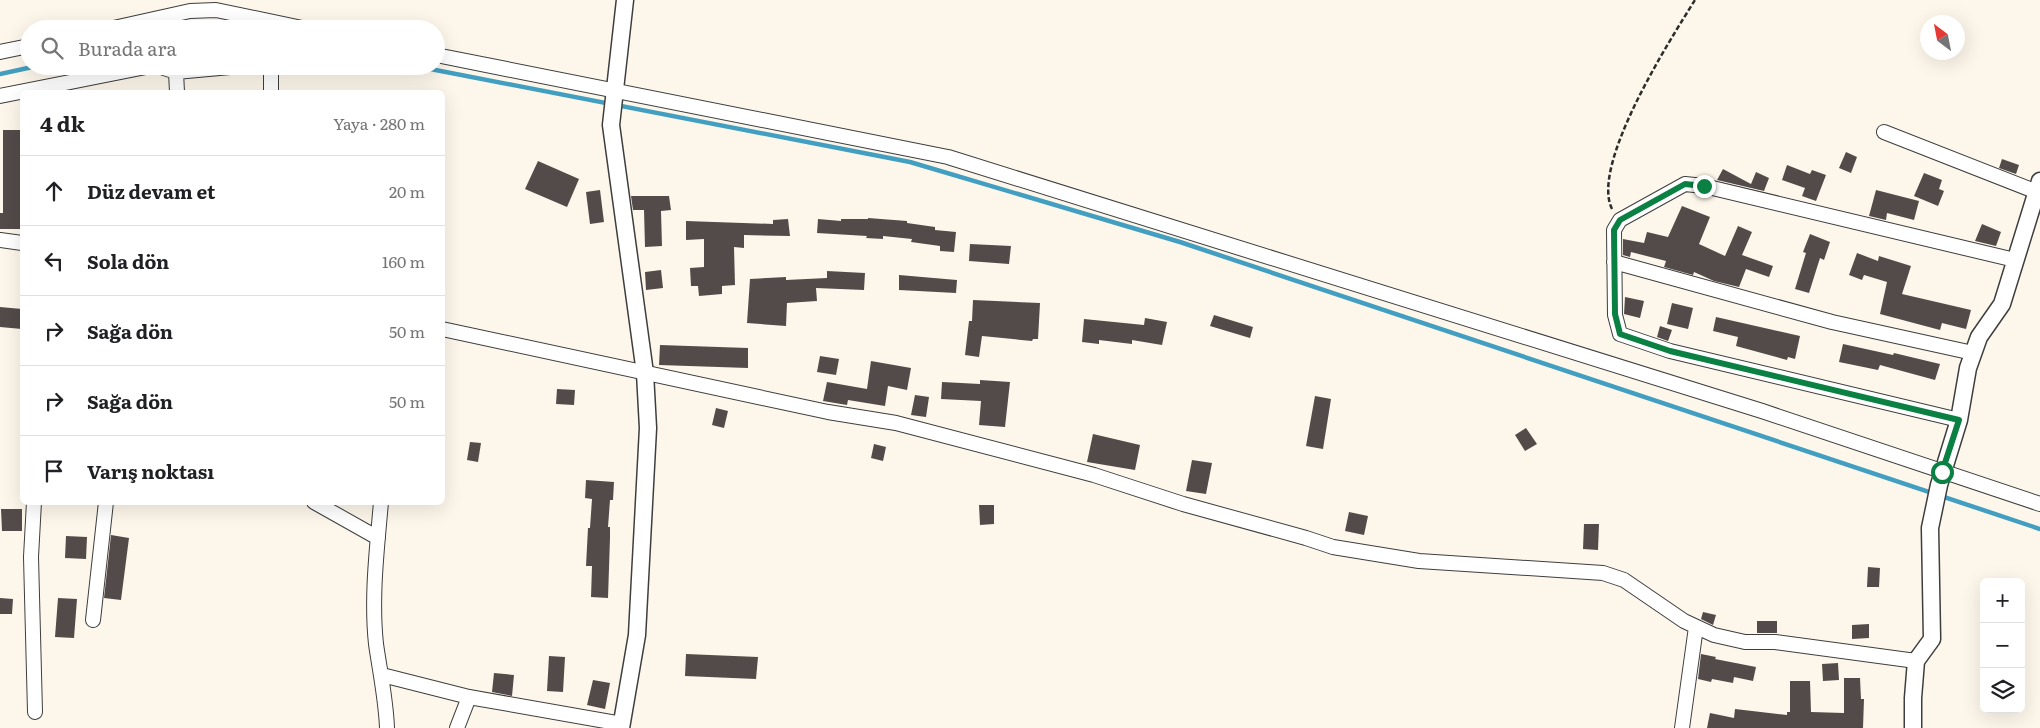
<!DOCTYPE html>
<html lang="tr">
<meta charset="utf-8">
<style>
:root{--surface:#fff;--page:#f2f2f2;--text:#202124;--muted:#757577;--line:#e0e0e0}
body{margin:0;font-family:Literata,serif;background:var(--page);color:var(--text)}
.controls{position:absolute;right:15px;bottom:15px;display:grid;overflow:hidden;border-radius:8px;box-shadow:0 5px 20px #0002}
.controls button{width:45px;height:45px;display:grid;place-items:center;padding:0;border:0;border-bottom:1px solid var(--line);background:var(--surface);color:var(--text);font:25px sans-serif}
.compass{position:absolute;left:1920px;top:15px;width:45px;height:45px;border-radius:50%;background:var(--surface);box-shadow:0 5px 20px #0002;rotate:328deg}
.stop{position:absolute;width:15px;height:15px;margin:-11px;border:4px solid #0b8043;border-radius:50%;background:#fff}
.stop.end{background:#0b8043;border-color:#fff;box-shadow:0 1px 5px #0008}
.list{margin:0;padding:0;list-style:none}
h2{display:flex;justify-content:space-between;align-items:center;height:65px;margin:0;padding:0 20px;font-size:21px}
h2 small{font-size:16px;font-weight:400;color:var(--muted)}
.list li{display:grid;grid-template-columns:32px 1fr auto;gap:15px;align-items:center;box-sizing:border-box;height:70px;padding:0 20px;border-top:1px solid var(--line)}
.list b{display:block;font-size:19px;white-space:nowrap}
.list em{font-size:16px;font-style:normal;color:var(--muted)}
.icon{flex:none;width:28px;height:28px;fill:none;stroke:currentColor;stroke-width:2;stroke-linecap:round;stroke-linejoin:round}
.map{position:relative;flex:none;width:2040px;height:728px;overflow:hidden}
.search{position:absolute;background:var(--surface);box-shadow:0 5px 20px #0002;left:20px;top:20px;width:425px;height:55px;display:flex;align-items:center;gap:12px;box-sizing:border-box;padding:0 18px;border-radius:28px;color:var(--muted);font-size:19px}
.panel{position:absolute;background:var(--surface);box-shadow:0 5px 20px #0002;left:20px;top:90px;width:425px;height:415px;border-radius:8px}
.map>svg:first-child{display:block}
</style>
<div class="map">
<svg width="2040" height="728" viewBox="0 0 2040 728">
<rect width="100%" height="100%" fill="#fdf7eb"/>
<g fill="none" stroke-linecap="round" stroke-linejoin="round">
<path stroke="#429fc1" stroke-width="4.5" d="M 415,66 L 910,162 L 1180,242 L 2040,529
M 0,74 L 37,66"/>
</g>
<path fill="#534b49" d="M 3,130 L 21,130 L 22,229 L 0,229 L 0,213 L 3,213 Z
M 1846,152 L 1857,157 L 1851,173 L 1839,168 Z
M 2002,159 L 2019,165 L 2016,174 L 1999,168 Z
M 538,161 L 579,179 L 567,207 L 525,189 Z
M 1787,165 L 1810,174 L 1812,170 L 1826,175 L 1816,201 L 1802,196 L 1805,188 L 1782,180 Z
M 1723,169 L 1751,184 L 1756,172 L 1769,178 L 1764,191 L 1717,180 Z
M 1924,173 L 1942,180 L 1939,189 L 1944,191 L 1938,206 L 1914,196 Z
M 600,190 L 604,222 L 590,224 L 586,192 Z
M 1876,190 L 1919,201 L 1914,220 L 1887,213 L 1886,220 L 1869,216 Z
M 631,196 L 669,196 L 671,210 L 661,211 L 662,246 L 645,247 L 644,210 L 633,210 Z
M 1682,206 L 1710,217 L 1699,244 L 1725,256 L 1738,226 L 1752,232 L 1742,255 L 1773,266 L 1769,277 L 1746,269 L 1739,287 L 1714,281 L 1694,272 L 1693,275 L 1664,267 L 1666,261 L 1631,252 L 1630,257 L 1623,255 L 1623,239 L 1644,243 L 1647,232 L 1668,237 Z
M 868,218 L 907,221 L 907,223 L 935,227 L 935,230 L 956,232 L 954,252 L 940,251 L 940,246 L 911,242 L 912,239 L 883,236 L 883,239 L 866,238 L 867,236 L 817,233 L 818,219 L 841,221 L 841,219 L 868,219 Z
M 788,219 L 790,236 L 744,235 L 744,248 L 734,247 L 735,285 L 722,286 L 722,294 L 699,296 L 698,286 L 691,286 L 690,268 L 704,267 L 704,239 L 686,240 L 686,221 L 773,224 L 773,220 Z
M 1982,224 L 2001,232 L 1996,246 L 1975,241 Z
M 1810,234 L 1830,242 L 1824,260 L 1820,258 L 1809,293 L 1795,289 L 1806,253 L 1803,252 Z
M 970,244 L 1011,246 L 1009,264 L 969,261 Z
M 1857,253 L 1878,261 L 1879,256 L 1911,266 L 1902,294 L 1971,310 L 1966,329 L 1942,323 L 1940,330 L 1880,314 L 1887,282 L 1864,275 L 1862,280 L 1849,275 Z
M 661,270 L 663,288 L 646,290 L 645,272 Z
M 827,271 L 865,273 L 864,290 L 816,288 L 817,301 L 787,303 L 786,326 L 747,323 L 750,279 L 786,277 L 786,280 L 827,278 Z
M 899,275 L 957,280 L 956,293 L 899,290 Z
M 1625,297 L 1644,301 L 1640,318 L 1624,314 Z
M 973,300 L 1040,303 L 1038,339 L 1033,339 L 1032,341 L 982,336 L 979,357 L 965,355 L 969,321 L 972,321 Z
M 1672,303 L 1693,308 L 1688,329 L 1667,324 Z
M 0,307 L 22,309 L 22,329 L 0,327 Z
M 1214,315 L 1253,327 L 1250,338 L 1210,326 Z
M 1716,317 L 1800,336 L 1795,359 L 1788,357 L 1787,360 L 1736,346 L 1738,337 L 1713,331 Z
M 1145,318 L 1167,322 L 1162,345 L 1132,340 L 1132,344 L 1099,340 L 1099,344 L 1082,342 L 1084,319 L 1144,325 Z
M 1660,326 L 1672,330 L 1668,341 L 1657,337 Z
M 1843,344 L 1893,355 L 1894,353 L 1940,364 L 1935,380 L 1880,365 L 1878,370 L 1839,362 Z
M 660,345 L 748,348 L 748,368 L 659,365 Z
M 820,356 L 839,359 L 836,375 L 817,372 Z
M 871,361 L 911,368 L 907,390 L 888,386 L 885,406 L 848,400 L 847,405 L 823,401 L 827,382 L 867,389 Z
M 980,380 L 1010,382 L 1005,427 L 979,425 L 981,401 L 941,399 L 942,382 L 980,384 Z
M 557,389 L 575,390 L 574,405 L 556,404 Z
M 915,395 L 929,397 L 926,417 L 911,415 Z
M 1315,396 L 1331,399 L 1323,449 L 1306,446 Z
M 716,408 L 728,411 L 724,428 L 712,425 Z
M 1526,428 L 1537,444 L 1525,451 L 1515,435 Z
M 1093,434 L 1140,445 L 1135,470 L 1087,462 Z
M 470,442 L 481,443 L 478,462 L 467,460 Z
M 874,444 L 886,447 L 883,461 L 871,458 Z
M 1192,460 L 1212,463 L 1206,494 L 1186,491 Z
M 586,480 L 614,482 L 613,500 L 610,500 L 608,527 L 610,527 L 610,538 L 608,598 L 591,597 L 592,566 L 586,566 L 588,528 L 590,528 L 592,499 L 585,498 Z
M 979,505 L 994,505 L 994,524 L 980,525 Z
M 1,509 L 22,509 L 22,531 L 2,531 Z
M 1349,512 L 1368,516 L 1364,535 L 1345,531 Z
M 1584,524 L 1599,524 L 1598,550 L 1583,549 Z
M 111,535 L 129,538 L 121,600 L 104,598 Z
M 66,536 L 87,537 L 86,559 L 65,558 Z
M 1868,567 L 1880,568 L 1879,587 L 1867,587 Z
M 0,598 L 13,599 L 12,614 L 0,614 Z
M 58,598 L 77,599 L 74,638 L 55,637 Z
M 1703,612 L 1716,615 L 1713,625 L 1701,619 Z
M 1757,621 L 1777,621 L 1777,633 L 1757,633 Z
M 1869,624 L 1869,638 L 1852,639 L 1852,625 Z
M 686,654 L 758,657 L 756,679 L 685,676 Z
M 1701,654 L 1716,657 L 1715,659 L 1756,667 L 1753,681 L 1734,677 L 1733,683 L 1712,679 L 1711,682 L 1698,679 Z
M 549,656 L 565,657 L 563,692 L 547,691 Z
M 1838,663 L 1839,680 L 1823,681 L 1822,664 Z
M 494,673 L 514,675 L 512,696 L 492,692 Z
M 1844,678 L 1860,678 L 1861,699 L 1864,699 L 1863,728 L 1707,728 L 1710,713 L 1734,718 L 1735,709 L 1787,715 L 1787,712 L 1790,712 L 1790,681 L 1810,681 L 1811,712 L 1844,713 Z
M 593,680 L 610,683 L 605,709 L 587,705 Z"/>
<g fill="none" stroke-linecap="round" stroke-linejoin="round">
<defs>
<path id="minor" d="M 109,29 L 190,11 L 216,10 L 307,29
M 0,52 L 29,46
M 436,55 L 948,157 L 1762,411 L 2040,504
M 158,66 L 176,72 L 241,66
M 267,66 L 271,69 L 271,92
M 176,72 L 177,92
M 0,96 L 151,66
M 1884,132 L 2037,192
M 0,240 L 22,243
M 1614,262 L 1832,322 L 1973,353
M 442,329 L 828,412 L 896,423 L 1094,475 L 1183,504 L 1306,538 L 1333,547 L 1419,561 L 1603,573 L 1624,580 L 1684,621 L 1714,635 L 1745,642 L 1775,642 L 1916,661
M 1959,420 L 1670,351 L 1620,334 L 1615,315 L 1614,230 L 1620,220 L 1685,184 L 1704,186 L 2015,260
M 34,502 L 31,557 L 35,712
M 314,502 L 378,538
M 381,502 C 377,549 371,597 376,644 C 380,672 386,700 387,728
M 93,620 L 106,502
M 382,675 L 469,697 L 622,724
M 457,728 L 469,697
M 1682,728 L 1696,627"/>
<path id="tertiary" d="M 621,728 L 637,635 L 648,428 L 645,373 L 611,125 L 625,0
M 1913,728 L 1913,698 L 1916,661 L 1932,639 L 1930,528 L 1939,485 L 1959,420 L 1968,368 L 1979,337 L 2002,304 L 2040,181"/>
</defs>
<use href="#minor" stroke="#3e3e3e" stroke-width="16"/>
<use href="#tertiary" stroke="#3e3e3e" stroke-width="19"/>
<path stroke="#2d2d2d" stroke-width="2.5" stroke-dasharray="5 2.5" stroke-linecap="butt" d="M 1612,209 C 1590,165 1670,40 1695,0"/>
<use href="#minor" stroke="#fff" stroke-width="14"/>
<use href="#tertiary" stroke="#fff" stroke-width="16"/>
</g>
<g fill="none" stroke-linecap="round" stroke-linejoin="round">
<path stroke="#0b8043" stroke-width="6" d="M 1704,186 L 1685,184 L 1620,220 L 1614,230 L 1615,314 L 1620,334 L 1670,351 L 1959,420 L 1942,472"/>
</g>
</svg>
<div class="controls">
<button>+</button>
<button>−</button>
<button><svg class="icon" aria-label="layers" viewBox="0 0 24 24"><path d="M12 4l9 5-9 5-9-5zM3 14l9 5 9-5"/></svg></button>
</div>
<svg class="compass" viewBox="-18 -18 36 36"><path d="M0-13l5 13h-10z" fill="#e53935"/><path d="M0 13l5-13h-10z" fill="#757577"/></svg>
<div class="stop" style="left:1942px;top:472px"></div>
<div class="stop end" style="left:1704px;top:186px"></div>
<div class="search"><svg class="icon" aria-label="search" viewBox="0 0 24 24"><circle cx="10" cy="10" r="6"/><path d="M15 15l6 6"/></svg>Burada ara</div>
<section class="panel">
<h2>4 dk<small>Yaya · 280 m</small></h2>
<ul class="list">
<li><svg class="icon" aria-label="ahead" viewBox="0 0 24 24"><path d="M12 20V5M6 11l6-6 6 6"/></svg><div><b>Düz devam et</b></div><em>20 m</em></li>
<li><svg class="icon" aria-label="left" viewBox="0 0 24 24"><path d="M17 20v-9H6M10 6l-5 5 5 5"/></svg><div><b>Sola dön</b></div><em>160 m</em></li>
<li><svg class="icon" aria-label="right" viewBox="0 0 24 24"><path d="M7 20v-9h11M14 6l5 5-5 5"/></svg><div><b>Sağa dön</b></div><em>50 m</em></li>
<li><svg class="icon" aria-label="right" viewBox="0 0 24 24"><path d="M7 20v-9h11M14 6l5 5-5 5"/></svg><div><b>Sağa dön</b></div><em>50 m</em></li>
<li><svg class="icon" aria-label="arrive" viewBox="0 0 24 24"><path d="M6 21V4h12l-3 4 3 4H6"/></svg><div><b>Varış noktası</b></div></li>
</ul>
</section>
</div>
